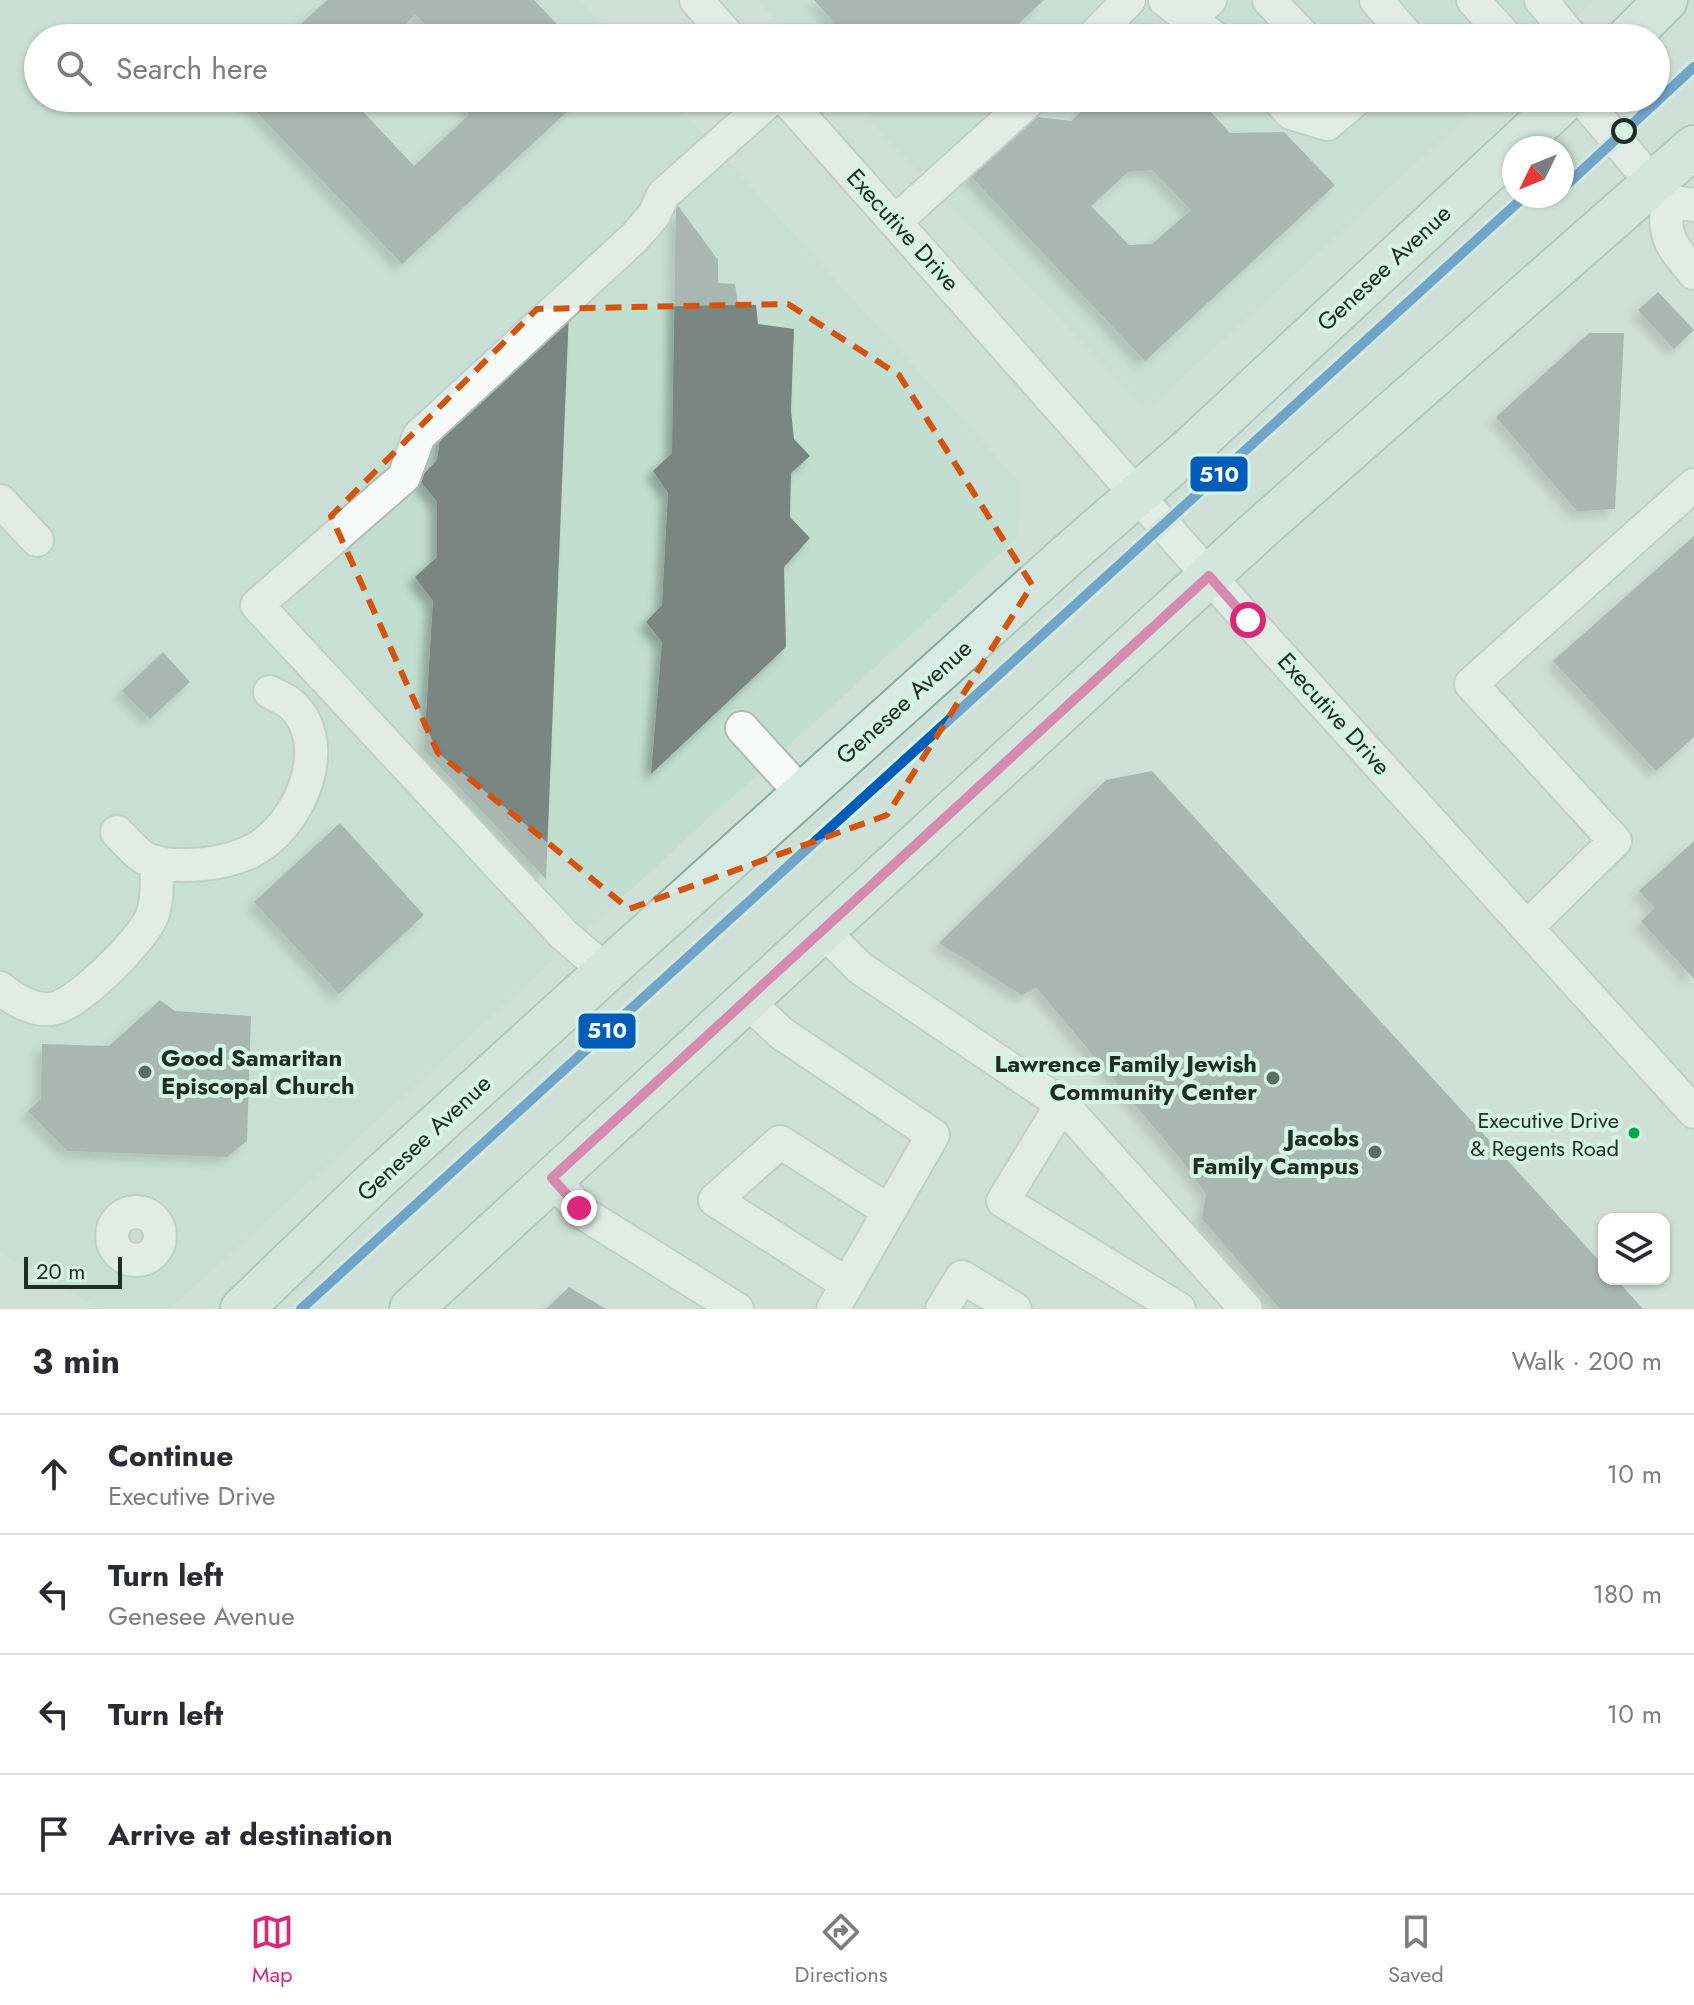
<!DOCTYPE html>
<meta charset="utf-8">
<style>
:root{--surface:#fff;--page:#f7f7f7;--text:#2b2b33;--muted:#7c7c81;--line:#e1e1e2;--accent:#db2777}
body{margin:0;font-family:Jost,sans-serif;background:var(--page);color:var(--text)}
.controls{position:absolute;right:24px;bottom:24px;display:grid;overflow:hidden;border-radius:16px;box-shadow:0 2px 6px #0004}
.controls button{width:72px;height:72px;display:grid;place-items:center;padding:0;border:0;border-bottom:2px solid var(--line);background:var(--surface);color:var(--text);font:40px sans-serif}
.compass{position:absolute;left:1502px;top:136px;width:72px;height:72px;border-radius:50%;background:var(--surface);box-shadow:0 2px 6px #0004;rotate:227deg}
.scale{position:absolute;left:24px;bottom:20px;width:98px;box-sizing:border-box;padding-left:8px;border:4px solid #202c27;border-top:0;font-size:22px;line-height:28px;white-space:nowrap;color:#202c27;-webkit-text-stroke:6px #d5f4e5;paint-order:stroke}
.stop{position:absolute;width:24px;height:24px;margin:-18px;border:6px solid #db2777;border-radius:50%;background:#fff}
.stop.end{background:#db2777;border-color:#fff;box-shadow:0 2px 8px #0008}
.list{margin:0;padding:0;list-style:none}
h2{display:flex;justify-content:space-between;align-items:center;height:104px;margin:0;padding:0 32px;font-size:34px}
h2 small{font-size:26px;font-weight:400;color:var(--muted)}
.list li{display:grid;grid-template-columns:52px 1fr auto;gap:24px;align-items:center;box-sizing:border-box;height:120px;padding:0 32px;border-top:2px solid var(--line)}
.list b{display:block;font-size:30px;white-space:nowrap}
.list p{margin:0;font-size:26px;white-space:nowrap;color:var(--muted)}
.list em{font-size:26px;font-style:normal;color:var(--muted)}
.icon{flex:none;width:44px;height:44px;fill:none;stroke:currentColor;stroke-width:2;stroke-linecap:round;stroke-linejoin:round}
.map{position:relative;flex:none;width:1694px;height:1309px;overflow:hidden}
.search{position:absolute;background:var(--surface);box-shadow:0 2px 6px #0004;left:24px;right:24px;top:24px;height:88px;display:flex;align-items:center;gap:20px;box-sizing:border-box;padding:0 28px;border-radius:44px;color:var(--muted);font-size:30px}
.sheet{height:584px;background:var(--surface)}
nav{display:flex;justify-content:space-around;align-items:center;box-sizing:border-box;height:112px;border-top:2px solid var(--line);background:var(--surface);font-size:22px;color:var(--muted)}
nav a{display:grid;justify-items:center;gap:4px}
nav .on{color:var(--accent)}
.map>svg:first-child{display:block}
</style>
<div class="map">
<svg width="1694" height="1309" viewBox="0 0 1694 1309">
<defs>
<filter id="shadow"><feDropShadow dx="-7" dy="7" stdDeviation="4" flood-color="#0004"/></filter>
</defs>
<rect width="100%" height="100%" fill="#cfe0d8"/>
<path fill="#c1ded1" d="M 0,0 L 580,0 L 615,38 L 38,38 L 38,98 L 670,98 L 1020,483 L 1019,536 L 170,1309 L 101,1309 L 0,1253 Z
M 758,0 L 1594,0 L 1552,38 L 790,38 Z
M 848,98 L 1487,98 L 1147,410 Z"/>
<path fill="#798681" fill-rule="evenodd" filter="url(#shadow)" d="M 327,0 L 534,0 L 570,38 L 439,38 L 415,14 L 393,38 L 286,38 Z
M 814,0 L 1044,0 L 1003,38 L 848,38 Z
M 243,98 L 359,98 L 358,106 L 414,166 L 468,116 L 467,98 L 582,98 L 402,264 Z
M 1095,98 L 1198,98 L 1230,133 L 1284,132 L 1335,185 L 1145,361 L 961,166 L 1019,115 L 1071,121 ZM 1152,170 L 1191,210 L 1152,244 L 1129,245 L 1091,206 L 1128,172 Z
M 676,203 L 718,260 L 718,283 L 735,284 L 738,304 L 756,305 L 758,324 L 794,329 L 791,411 L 794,439 L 810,456 L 791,473 L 790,517 L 810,538 L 784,567 L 786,647 L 651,774 L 662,642 L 646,622 L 662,605 L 668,493 L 653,471 L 672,453 Z
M 1658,292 L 1694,330 L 1674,349 L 1638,310 Z
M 569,311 L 546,879 L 424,750 L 433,601 L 415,577 L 437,557 L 437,502 L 419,479 L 437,460 L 441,433 Z
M 1589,333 L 1624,333 L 1615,509 L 1577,511 L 1496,417 Z
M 1694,536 L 1694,737 L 1656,771 L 1553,661 Z
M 163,652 L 190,682 L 150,719 L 122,691 Z
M 1152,771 L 1604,1266 L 1604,1279 L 1616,1279 L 1643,1309 L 1280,1309 L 1202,1219 L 1206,1194 L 1183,1162 L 1036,987 L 1022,995 L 939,943 L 1106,780 Z
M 340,823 L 424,915 L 339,994 L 254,902 Z
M 1694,841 L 1694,979 L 1641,921 L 1655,908 L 1639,891 Z
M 160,1000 L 175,1011 L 251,1016 L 247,1141 L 227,1157 L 67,1151 L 28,1111 L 41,1099 L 42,1044 L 109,1046 Z
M 569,1287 L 606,1309 L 546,1309 Z"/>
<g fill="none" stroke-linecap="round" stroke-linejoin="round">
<defs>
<path id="minor" d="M 696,0 L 730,38
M 1165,0 L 1215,38
M 1269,0 L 1305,38
M 1376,0 L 1409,38
M 1473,0 L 1507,38
M 1541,0 L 1572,38
M 1188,18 L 1210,0
M 1092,38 L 1129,0
M 785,98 L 1248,620 L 1694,1112
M 1277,98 L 1291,113 L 1327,124 L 1358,98
M 1582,98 L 1667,201 L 1694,205
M 1667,201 C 1663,238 1671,245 1694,273
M 896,221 L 1032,98
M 0,501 L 37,540
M 742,728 L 802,794
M 117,832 C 125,840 134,851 143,857 C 156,865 171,865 185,865 C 208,865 231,861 252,851 C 298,828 336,745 291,704 C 286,699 276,696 270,692
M 1528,926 L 1615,841 L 1471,684 L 1694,485
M 822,930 L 860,968 L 1062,1104 L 1246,1309
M 606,971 L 564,935 L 257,605 L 404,477 L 419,436 L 635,237 L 654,215 L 663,195 L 772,98
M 0,988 C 13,999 33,1011 51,1009 C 76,1007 141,941 151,918 C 159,902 156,879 157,862
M 746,1000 L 781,1033 L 933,1135 L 833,1309
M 1062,1104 L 1003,1201 L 1179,1309
M 552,1178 L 583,1213 L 737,1309
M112 1236a24 24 0 1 1 48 0a24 24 0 1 1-48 0Z
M 847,1284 L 715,1200 L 780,1142 L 889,1211
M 942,1309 L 962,1277 L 1015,1309"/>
<path id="major" d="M 1628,38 L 1666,0
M 242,1309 L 373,1183 L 606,971 L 1069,554 L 1192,447 L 1567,98
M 411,1309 L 1261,528 L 1694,147"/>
</defs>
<use href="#minor" stroke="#adbbb4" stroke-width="36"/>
<use href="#major" stroke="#89aca0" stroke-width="46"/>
<use href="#minor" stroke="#f8faf9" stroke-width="32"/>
<use href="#major" stroke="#d9eae5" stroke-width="42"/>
<defs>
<path id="rail-1" d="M 1562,189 L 1694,67
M 301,1309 L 1525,196"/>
</defs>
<use href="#rail-1" stroke="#d5f4e5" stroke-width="16"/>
<use href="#rail-1" stroke="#005cb9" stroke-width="10"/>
</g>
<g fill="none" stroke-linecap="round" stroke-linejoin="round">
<path stroke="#db2777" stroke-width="10" d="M 579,1208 L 552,1178 L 1209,576 L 1248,620"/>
</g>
<path d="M0 0H1694V1309H0ZM 788,304 L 899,375 L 1032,585 L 887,815 L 629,909 L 438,753 L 331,516 L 537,309 Z" fill="#cfe0d8" fill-opacity=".55" fill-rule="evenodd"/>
<path fill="none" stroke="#d4540f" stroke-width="6" stroke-dasharray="16 10" stroke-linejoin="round" d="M 788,304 L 899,375 L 1032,585 L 887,815 L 629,909 L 438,753 L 331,516 L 537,309 Z"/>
<circle fill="#d5f4e5" stroke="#202c27" stroke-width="4" cx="1624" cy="131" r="11"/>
<g fill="#5d6b65" stroke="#d5f4e5" stroke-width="3">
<circle cx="145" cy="1072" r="8"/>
<circle cx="1273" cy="1078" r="8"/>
<circle cx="1375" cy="1152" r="8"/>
</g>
<circle fill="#00a651" stroke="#d5f4e5" stroke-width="3" cx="1634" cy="1133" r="7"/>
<g text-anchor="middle" stroke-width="8" stroke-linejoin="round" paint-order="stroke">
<g font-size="22" fill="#202c27" stroke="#d5f4e5" text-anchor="end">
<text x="1619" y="1128">Executive Drive<tspan x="1619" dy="28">&amp; Regents Road</tspan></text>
</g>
<g font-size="24" fill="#202c27" stroke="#d5f4e5">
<text transform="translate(903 230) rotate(48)" y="8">Executive Drive</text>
<text transform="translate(1384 268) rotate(-43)" y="8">Genesee Avenue</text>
<text transform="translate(904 702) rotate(-42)" y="8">Genesee Avenue</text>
<text transform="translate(1334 714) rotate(48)" y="8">Executive Drive</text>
<text transform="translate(424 1138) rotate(-43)" y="8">Genesee Avenue</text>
</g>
<g font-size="24" font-weight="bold" fill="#202c27" stroke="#d5f4e5" text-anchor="end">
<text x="161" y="1066" text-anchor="start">Good Samaritan<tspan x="161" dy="28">Episcopal Church</tspan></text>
<text x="1257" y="1072">Lawrence Family Jewish<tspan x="1257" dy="28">Community Center</tspan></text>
<text x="1359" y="1146">Jacobs<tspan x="1359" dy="28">Family Campus</tspan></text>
</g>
</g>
<g stroke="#d5f4e5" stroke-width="3">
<rect x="1189" y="455" width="60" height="38" rx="8" fill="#005cb9"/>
<rect x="577" y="1012" width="60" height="38" rx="8" fill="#005cb9"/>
</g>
<g font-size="22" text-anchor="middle" font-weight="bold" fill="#fff">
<text x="1219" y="482">510</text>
<text x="607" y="1038">510</text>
</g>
</svg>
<div class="controls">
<button><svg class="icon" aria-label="layers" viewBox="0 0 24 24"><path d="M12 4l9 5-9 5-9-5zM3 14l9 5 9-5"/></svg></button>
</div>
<svg class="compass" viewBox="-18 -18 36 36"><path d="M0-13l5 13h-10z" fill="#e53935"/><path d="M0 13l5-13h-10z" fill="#7c7c81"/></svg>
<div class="scale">20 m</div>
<div class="stop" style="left:1248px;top:620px"></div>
<div class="stop end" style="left:579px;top:1208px"></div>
<div class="search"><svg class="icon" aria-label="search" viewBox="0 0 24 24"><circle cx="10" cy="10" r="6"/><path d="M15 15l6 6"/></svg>Search here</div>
</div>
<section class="sheet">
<h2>3 min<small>Walk · 200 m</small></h2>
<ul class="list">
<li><svg class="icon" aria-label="ahead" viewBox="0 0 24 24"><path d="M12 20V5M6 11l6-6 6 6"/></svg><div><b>Continue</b><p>Executive Drive</p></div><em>10 m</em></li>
<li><svg class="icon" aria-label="left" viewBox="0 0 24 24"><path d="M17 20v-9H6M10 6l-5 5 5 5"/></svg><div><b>Turn left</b><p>Genesee Avenue</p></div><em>180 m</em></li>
<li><svg class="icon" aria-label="left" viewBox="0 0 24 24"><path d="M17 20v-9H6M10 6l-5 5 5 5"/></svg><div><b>Turn left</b></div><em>10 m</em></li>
<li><svg class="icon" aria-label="arrive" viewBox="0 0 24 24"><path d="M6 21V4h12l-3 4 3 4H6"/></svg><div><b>Arrive at destination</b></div></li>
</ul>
</section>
<nav>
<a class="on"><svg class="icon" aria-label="map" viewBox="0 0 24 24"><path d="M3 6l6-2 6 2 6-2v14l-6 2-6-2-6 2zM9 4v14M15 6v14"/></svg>Map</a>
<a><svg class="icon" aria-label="directions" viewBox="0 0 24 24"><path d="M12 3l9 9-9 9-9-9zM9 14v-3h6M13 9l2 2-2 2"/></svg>Directions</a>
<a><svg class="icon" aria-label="saved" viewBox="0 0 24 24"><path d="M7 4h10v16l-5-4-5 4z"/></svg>Saved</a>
</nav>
